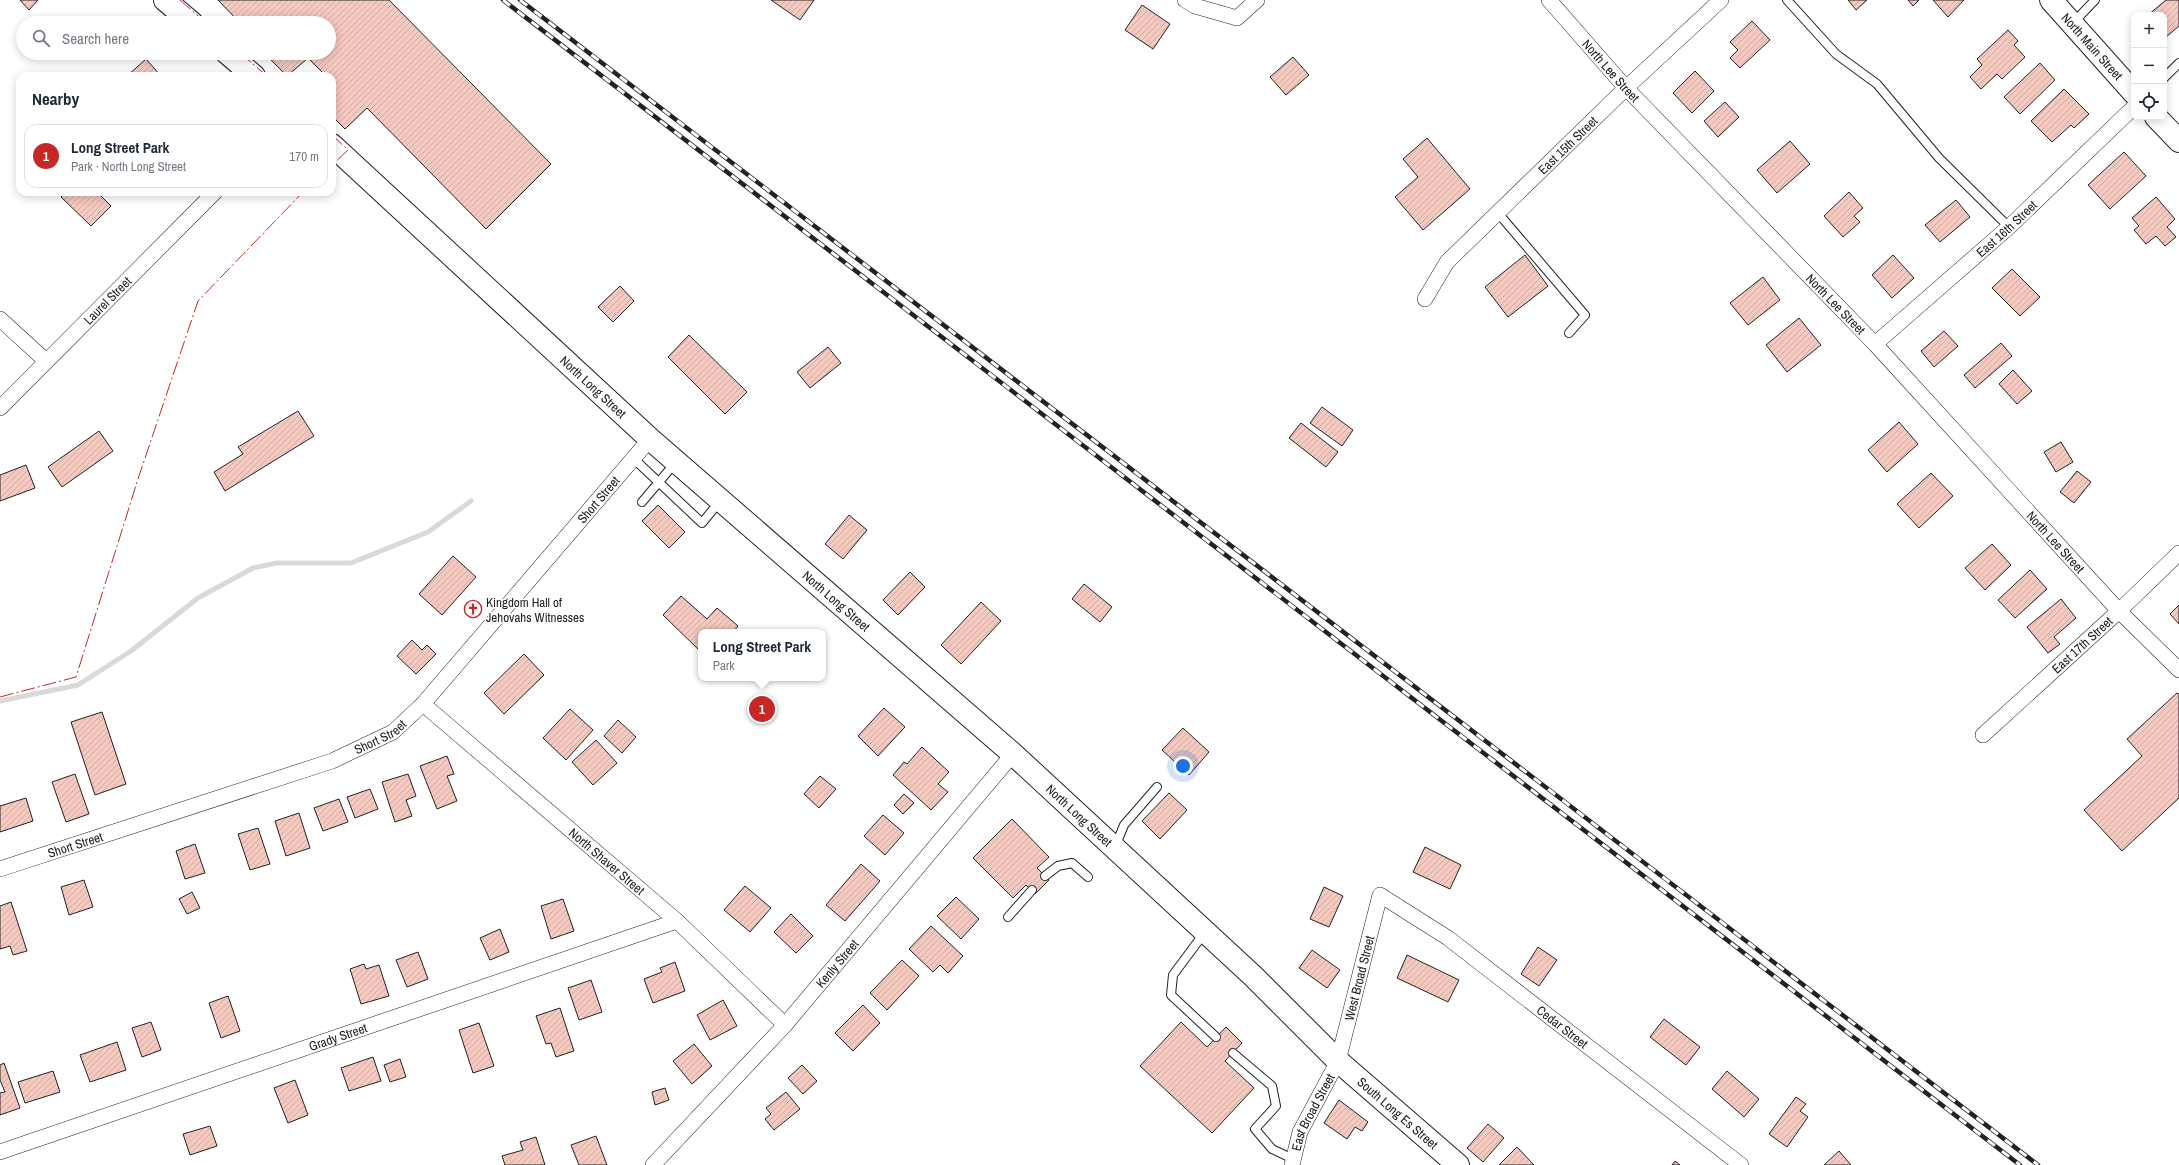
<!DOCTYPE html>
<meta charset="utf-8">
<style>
:root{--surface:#fff;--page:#f2f2f3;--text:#1f2937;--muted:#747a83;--line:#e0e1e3;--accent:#c62828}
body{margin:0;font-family:"Archivo Narrow",sans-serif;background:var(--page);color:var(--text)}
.controls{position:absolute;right:12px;top:12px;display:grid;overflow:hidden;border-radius:8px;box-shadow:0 2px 10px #0003}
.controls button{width:36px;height:36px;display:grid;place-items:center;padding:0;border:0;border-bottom:1px solid var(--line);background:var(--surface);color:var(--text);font:20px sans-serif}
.you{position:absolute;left:1183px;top:766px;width:14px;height:14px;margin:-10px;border:3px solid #fff;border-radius:50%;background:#1a73e8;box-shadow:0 0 0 6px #1a73e833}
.badge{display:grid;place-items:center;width:26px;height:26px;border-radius:50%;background:var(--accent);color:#fff;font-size:13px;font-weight:700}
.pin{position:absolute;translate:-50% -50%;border:2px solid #fff;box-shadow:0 1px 4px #0006}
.popup{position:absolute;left:698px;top:629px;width:128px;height:52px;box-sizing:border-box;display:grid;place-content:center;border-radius:8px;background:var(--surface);filter:drop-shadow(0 1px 3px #0005);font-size:13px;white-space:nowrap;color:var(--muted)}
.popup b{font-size:15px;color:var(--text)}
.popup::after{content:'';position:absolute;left:50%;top:100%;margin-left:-8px;border:8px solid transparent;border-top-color:var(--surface)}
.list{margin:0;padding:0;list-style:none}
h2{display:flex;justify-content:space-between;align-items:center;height:52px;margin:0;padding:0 16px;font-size:17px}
h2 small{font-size:13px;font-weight:400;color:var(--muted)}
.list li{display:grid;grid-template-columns:26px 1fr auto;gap:12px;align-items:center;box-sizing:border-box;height:64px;margin:0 8px 8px;padding:0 8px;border:1px solid var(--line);border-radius:12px}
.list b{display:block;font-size:15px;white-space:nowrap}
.list p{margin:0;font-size:13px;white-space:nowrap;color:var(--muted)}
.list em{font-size:13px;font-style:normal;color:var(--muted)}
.icon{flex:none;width:22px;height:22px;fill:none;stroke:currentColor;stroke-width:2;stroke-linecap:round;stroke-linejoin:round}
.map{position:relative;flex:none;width:2179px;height:1165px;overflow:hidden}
.search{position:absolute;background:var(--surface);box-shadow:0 2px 10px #0003;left:16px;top:16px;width:320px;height:44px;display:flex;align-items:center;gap:10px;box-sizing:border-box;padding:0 14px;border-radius:22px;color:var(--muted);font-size:15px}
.panel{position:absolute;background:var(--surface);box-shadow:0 2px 10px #0003;left:16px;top:72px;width:320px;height:124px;border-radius:12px}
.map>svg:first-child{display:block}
</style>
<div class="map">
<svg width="2179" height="1165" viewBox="0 0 2179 1165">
<defs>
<pattern id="building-hatch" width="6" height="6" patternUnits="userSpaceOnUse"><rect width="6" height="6" fill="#f3c9c0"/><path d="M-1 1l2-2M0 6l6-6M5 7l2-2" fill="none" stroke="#d0aca5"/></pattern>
</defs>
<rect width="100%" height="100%" fill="#fff"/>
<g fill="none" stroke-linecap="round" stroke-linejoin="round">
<path stroke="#d9d9d9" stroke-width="5" d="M 0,701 L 78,685 L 131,651 L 198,598 L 253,568 L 277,563 L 351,563 L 428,532 L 471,501"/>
</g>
<path fill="url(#building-hatch)" stroke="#222" d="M 20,0 L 38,0 L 29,10 Z
M 218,0 L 389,0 L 551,164 L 486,229 L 367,108 L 345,129 L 332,116 L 332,76 L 326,76 L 308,58 L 287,76 L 264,53 L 329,53 L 329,23 L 264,23 L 257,16 L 250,23 L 240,23 Z
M 771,0 L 814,0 L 800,20 Z
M 1848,0 L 1867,0 L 1856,10 Z
M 1908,0 L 1919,0 L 1913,6 Z
M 1933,0 L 1964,0 L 1948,17 Z
M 2166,0 L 2179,0 L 2179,26 L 2165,38 L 2164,15 L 2148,15 Z
M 1142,5 L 1170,24 L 1153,49 L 1125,30 Z
M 1752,21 L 1770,40 L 1740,68 L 1730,58 L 1738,50 L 1730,42 Z
M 2008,30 L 2018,41 L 2014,45 L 2025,57 L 2002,79 L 1997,74 L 1981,89 L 1970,77 L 1982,65 L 1977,59 Z
M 1293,57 L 1309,75 L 1286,95 L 1270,77 Z
M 146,59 L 161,76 L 127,76 Z
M 2040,63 L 2055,80 L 2020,114 L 2004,97 Z
M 1695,71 L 1714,91 L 1692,113 L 1673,93 Z
M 2064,89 L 2089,114 L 2074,128 L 2071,125 L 2052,142 L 2031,121 Z
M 1725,102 L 1739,117 L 1718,137 L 1704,121 Z
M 1427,138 L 1470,189 L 1423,230 L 1395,197 L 1418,177 L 1403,159 Z
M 1790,141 L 1810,164 L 1777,193 L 1757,170 Z
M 2124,152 L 2146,176 L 2110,209 L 2088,185 Z
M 66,192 L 97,192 L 111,206 L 91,226 L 61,197 Z
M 1849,192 L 1863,208 L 1854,216 L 1860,222 L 1843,237 L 1824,216 Z
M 2156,197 L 2175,219 L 2167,227 L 2176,237 L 2165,246 L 2156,236 L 2146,244 L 2134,230 L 2139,226 L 2132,218 Z
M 1956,200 L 1970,217 L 1940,242 L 1925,225 Z
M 1525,255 L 1548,286 L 1508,317 L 1485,287 Z
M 1893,255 L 1914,278 L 1892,298 L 1872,275 Z
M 2012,269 L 2040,297 L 2020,316 L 1992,288 Z
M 1763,277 L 1780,300 L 1748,325 L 1730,303 Z
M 620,286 L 634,301 L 613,322 L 598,307 Z
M 1799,318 L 1821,345 L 1787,372 L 1766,345 Z
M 1944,331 L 1958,346 L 1934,367 L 1921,351 Z
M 689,335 L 747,392 L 725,414 L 668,357 Z
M 2001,343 L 2012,356 L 1975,388 L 1964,375 Z
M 828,347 L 841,363 L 810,388 L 797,372 Z
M 2013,370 L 2032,391 L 2017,404 L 1999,384 Z
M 1322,407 L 1353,430 L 1342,446 L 1310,423 Z
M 298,411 L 314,436 L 225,491 L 214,472 L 243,454 L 238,447 Z
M 1899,422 L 1918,444 L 1887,472 L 1868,450 Z
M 1301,423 L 1338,452 L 1326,467 L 1289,438 Z
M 99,431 L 113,451 L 62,487 L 48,467 Z
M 2061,442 L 2073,462 L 2056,472 L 2044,452 Z
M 26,465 L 35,488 L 0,501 L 0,475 Z
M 2077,471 L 2091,482 L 2074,503 L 2060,492 Z
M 1931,473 L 1953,496 L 1919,528 L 1897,504 Z
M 658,505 L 685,532 L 669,548 L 642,521 Z
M 849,515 L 867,530 L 843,559 L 825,544 Z
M 1992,544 L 2011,565 L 1985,590 L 1965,568 Z
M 453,556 L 476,577 L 442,615 L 419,594 Z
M 2030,570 L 2047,589 L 2015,618 L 1998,600 Z
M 910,572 L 925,587 L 898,615 L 883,600 Z
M 1084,584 L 1112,607 L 1100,622 L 1072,599 Z
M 681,596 L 707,619 L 717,608 L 738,626 L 733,632 L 701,632 L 701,652 L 663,615 Z
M 2061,599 L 2076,618 L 2054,637 L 2060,644 L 2048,653 L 2027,627 Z
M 981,602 L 1001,621 L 961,664 L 941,645 Z
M 2179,605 L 2179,624 L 2170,614 Z
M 412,640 L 422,650 L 427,645 L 436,654 L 416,674 L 397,656 Z
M 524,654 L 544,675 L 504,714 L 484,693 Z
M 2177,693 L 2179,694 L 2179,798 L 2122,851 L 2084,810 L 2142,756 L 2127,739 Z
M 884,708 L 905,727 L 878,756 L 858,736 Z
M 570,709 L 593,730 L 566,760 L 543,738 Z
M 102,712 L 126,784 L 95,795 L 71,722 Z
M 618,720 L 636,737 L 622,753 L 604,736 Z
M 1183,728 L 1209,752 L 1189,775 L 1162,750 Z
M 596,740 L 617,763 L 593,785 L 572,762 Z
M 922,747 L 949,772 L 938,784 L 948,792 L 931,810 L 893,775 L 904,762 L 907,764 Z
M 447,756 L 454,774 L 447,776 L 457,801 L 437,809 L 420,766 Z
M 75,774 L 89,814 L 66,822 L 52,782 Z
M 408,774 L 416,796 L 406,800 L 412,816 L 395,822 L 382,782 Z
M 820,776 L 836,789 L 819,808 L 804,794 Z
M 370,789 L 378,809 L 355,818 L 347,797 Z
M 1169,793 L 1187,810 L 1160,839 L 1142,821 Z
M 904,794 L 914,803 L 903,814 L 894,805 Z
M 26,798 L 33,821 L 0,832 L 0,806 Z
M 339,799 L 348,822 L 323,831 L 314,808 Z
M 299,813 L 310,848 L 286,856 L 275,821 Z
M 883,815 L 904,833 L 885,855 L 864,836 Z
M 1012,819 L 1049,857 L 1037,868 L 1049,880 L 1035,894 L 1026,885 L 1013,898 L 973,858 Z
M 258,828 L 270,864 L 250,870 L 238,834 Z
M 195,844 L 205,873 L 185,879 L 176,851 Z
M 1425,847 L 1461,865 L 1450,889 L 1413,872 Z
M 861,864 L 880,881 L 845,921 L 826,905 Z
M 84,880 L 93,907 L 69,915 L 61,887 Z
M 745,886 L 771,908 L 750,932 L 724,910 Z
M 1324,887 L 1343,896 L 1329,927 L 1310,919 Z
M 192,892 L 200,908 L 187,914 L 179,899 Z
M 956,897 L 979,919 L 961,939 L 937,916 Z
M 563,899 L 574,931 L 551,939 L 541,906 Z
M 11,902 L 27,951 L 13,955 L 10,946 L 0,949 L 0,906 Z
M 791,914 L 813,936 L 796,953 L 774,932 Z
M 931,926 L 963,956 L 948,973 L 940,965 L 933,972 L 909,949 Z
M 500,929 L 509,952 L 490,960 L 480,938 Z
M 1538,947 L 1557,960 L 1539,986 L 1521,974 Z
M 1312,950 L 1340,970 L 1327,988 L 1299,968 Z
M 418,952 L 428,979 L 407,987 L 396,960 Z
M 1407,955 L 1459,980 L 1448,1002 L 1397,978 Z
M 902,960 L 919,976 L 887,1010 L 870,993 Z
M 675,962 L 685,991 L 653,1003 L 644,979 L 662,972 L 660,968 Z
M 364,964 L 366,969 L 379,965 L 389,996 L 361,1004 L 350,969 Z
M 591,980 L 602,1012 L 579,1020 L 568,988 Z
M 228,996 L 240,1031 L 221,1038 L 209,1003 Z
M 723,1000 L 737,1026 L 710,1040 L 697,1015 Z
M 863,1005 L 880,1023 L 853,1051 L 835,1033 Z
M 560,1008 L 574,1051 L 556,1057 L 551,1043 L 546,1044 L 536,1016 Z
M 1664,1019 L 1700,1047 L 1686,1065 L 1650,1037 Z
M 151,1022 L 161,1050 L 142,1057 L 132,1028 Z
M 1181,1022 L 1207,1047 L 1226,1027 L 1242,1043 L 1225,1061 L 1254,1088 L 1212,1133 L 1140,1066 Z
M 479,1023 L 494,1066 L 473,1073 L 459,1030 Z
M 117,1042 L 126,1070 L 90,1082 L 80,1055 Z
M 694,1044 L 712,1066 L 692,1084 L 673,1061 Z
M 373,1057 L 381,1081 L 349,1091 L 341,1068 Z
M 400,1059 L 406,1077 L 390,1082 L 384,1065 Z
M 4,1063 L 20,1108 L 0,1115 L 0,1093 L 5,1092 L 0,1080 L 0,1065 Z
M 802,1065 L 817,1081 L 803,1094 L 788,1078 Z
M 53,1071 L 60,1092 L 25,1103 L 18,1082 Z
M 1727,1071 L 1759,1099 L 1744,1117 L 1712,1089 Z
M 295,1080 L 308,1115 L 288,1123 L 274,1088 Z
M 665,1088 L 669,1100 L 655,1105 L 652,1092 Z
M 786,1092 L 800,1109 L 774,1130 L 765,1119 L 771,1114 L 766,1108 Z
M 1796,1097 L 1806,1104 L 1800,1111 L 1808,1117 L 1787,1147 L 1769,1134 Z
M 1339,1100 L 1368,1122 L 1362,1131 L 1355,1127 L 1347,1139 L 1324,1123 Z
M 1488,1124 L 1504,1138 L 1483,1162 L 1467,1148 Z
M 210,1126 L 217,1146 L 190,1155 L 183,1134 Z
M 596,1136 L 607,1165 L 579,1165 L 571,1145 Z
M 536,1137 L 545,1165 L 505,1165 L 502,1156 L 523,1150 L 520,1142 Z
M 1517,1147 L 1534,1165 L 1499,1165 Z
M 1839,1151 L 1851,1165 L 1824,1165 Z
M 1675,1161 L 1680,1165 L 1672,1165 Z"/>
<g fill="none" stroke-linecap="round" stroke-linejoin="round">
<defs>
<path id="lane" d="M 1787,0 L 1836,54 L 1877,84 L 1939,158 L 2009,227
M 2073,23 L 2095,0
M 2164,78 L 2179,63
M 1498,213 L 1585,315 L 1569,333
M 633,458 L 702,523 L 720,501
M 642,502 L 675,463
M 1115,847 L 1124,825 L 1157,787
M 1045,876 L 1058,866 L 1072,863 L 1088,877
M 1008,917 L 1032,890
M 1205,932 L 1173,975 L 1171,995 L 1216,1037
M 1233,1053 L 1272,1086 L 1276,1106 L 1255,1129 L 1272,1149 L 1293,1159"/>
<g id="street">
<path d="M 1185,0 L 1195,6 L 1237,18 L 1257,0"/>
<path id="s1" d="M 1549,0 L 1626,88 L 1875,344 L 2119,611 L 2179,670"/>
<path id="s2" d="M 1425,299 L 1447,262 L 1626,88 L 1721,0"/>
<path d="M 0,319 L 46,361"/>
<path id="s3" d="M 1875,344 L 2009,227 L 2134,107"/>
<path id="s4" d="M 0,408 L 215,192"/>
<path id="s5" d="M 423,704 L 677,921 L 785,1025"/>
<path id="s6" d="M 1983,735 L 2119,611 L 2179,553"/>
<path id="s7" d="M 0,869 L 332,761 L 393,732 L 423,704 L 650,439"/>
<path id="s8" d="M 0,1152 L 677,921"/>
<path id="s9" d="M 653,1165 L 785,1025 L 1013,754"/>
<path id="s10" d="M 1292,1165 L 1300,1132 L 1338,1061 L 1380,895 L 1448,938 L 1741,1165"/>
</g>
<g id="secondary">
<path d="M 165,0 L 192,23"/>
<path d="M 227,53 L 254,76"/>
<path id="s11" d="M 332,145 L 650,439 L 1013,754 L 1253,976 L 1338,1061 L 1458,1165"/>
</g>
<g id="primary">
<path id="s12" d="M 2051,0 L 2134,93"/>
<path d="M 2156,117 L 2179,141"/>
</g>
</defs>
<use href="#lane" stroke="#222" stroke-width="10"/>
<use href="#street" stroke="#222" stroke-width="16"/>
<use href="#secondary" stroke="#222" stroke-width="24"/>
<use href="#primary" stroke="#222" stroke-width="24"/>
<use href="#lane" stroke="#fff" stroke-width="8"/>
<use href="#street" stroke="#fff" stroke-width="15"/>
<use href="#secondary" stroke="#fff" stroke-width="22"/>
<use href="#primary" stroke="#fff" stroke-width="22"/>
<defs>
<path id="rail" d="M 503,0 L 2020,1165
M 520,0 L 2038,1165"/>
</defs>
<use href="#rail" stroke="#222" stroke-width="4.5"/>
<use href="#rail" stroke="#fff" stroke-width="3" stroke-dasharray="9" stroke-linecap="butt"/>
<path stroke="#c62828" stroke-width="1" stroke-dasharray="14 3 2 3" stroke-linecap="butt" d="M 180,0 L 206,23
M 240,53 L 267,76
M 332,135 L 348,150 L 332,165
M 0,697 L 76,677 L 138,479 L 198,301 L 303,192"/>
</g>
<defs>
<symbol id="church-ring" viewBox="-11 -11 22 22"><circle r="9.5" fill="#fff" stroke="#c62828" stroke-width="1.5"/><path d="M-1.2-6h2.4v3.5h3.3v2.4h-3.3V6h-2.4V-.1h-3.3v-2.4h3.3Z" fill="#c62828"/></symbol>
</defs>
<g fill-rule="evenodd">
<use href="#church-ring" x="463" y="599" width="20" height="20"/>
</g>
<g text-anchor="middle" stroke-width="3" stroke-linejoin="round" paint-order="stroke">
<g font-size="13" fill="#222" stroke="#fff">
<text dy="5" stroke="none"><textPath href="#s12" startOffset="62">North Main Street</textPath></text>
<text dy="5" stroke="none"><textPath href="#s1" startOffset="94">North Lee Street</textPath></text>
<text dy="5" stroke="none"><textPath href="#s2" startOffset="211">East 15th Street</textPath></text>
<text dy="5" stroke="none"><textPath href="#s3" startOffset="175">East 16th Street</textPath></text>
<text dy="5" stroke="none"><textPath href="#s4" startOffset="152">Laurel Street</textPath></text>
<text dy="5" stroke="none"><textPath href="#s1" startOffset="418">North Lee Street</textPath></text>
<text dy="5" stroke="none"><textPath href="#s11" startOffset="356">North Long Street</textPath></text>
<text dy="5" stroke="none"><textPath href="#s7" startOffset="727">Short Street</textPath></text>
<text dy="5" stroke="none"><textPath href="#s1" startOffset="742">North Lee Street</textPath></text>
<text dy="5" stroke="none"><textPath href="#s11" startOffset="680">North Long Street</textPath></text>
<text dy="5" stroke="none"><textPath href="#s6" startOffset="134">East 17th Street</textPath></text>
<text dy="5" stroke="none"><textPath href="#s7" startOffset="403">Short Street</textPath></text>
<text dy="5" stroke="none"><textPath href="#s11" startOffset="1004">North Long Street</textPath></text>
<text dy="5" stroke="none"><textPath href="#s7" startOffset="79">Short Street</textPath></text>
<text dy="5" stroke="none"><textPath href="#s5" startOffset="242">North Shaver Street</textPath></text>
<text dy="5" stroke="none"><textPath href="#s9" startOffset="273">Kenly Street</textPath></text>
<text dy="5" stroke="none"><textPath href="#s10" startOffset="200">West Broad Street</textPath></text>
<text dy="5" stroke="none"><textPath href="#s10" startOffset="511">Cedar Street</textPath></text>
<text dy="5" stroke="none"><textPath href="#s8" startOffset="357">Grady Street</textPath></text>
<text dy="5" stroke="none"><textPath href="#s10" startOffset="57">East Broad Street</textPath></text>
<text dy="5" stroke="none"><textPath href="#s11" startOffset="1440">South Long Es Street</textPath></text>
</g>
<g font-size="13" fill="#222" stroke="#fff" text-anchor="start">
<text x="486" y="607">Kingdom Hall of<tspan x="486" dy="15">Jehovahs Witnesses</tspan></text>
</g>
</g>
</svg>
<div class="controls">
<button>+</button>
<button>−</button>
<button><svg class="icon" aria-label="locate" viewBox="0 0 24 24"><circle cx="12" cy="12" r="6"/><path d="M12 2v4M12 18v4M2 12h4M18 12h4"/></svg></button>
</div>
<div class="you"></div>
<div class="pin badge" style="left:762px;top:709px">1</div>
<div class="popup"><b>Long Street Park</b>Park</div>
<div class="search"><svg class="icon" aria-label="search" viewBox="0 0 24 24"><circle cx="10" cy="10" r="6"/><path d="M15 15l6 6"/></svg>Search here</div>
<section class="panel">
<h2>Nearby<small></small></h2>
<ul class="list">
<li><span class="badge">1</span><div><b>Long Street Park</b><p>Park · North Long Street</p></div><em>170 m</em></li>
</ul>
</section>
</div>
